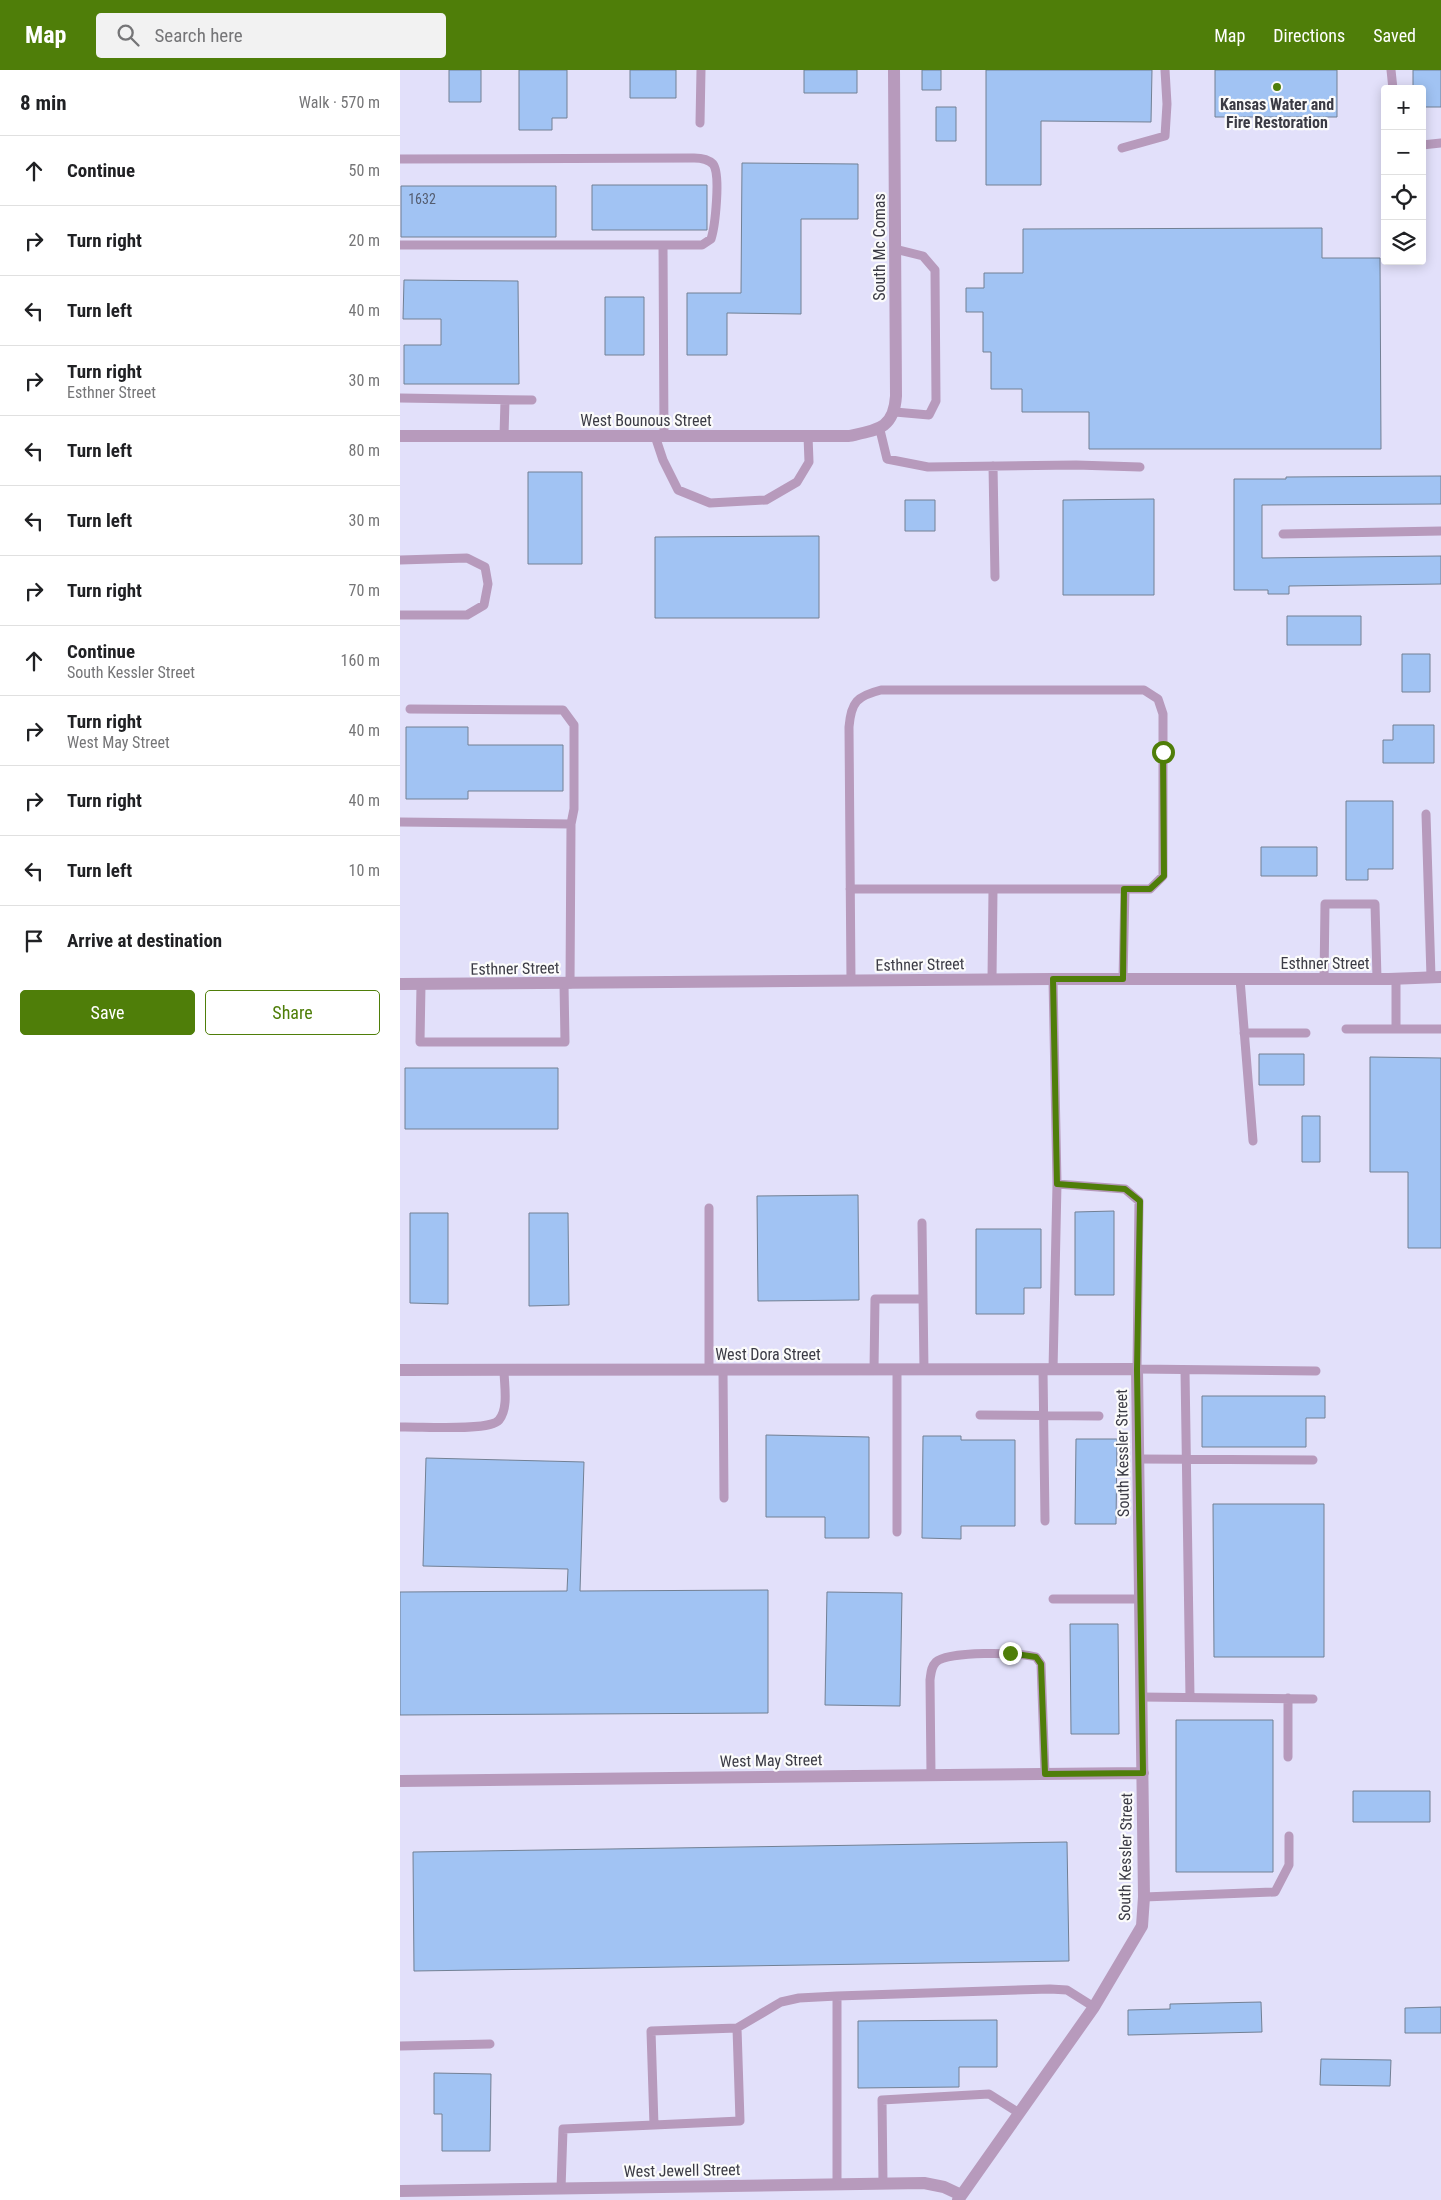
<!DOCTYPE html>
<meta charset="utf-8">
<style>
:root{--surface:#fff;--page:#f2f2f2;--text:#202124;--muted:#757577;--line:#e0e0e0;--accent:#4f7e09}
body{margin:0;font-family:"Roboto Condensed",sans-serif;background:var(--page);color:var(--text)}
.controls{position:absolute;right:15px;top:15px;display:grid;overflow:hidden;border-radius:5px;box-shadow:0 2px 12px #0003}
.controls button{width:45px;height:45px;display:grid;place-items:center;padding:0;border:0;border-bottom:1px solid var(--line);background:var(--surface);color:var(--text);font:25px sans-serif}
.stop{position:absolute;width:15px;height:15px;margin:-11px;border:4px solid #4f7e09;border-radius:50%;background:#fff}
.stop.end{background:#4f7e09;border-color:#fff;box-shadow:0 1px 5px #0008}
.list{margin:0;padding:0;list-style:none}
h2{display:flex;justify-content:space-between;align-items:center;height:65px;margin:0;padding:0 20px;font-size:21px}
h2 small{font-size:16px;font-weight:400;color:var(--muted)}
.list li{display:grid;grid-template-columns:32px 1fr auto;gap:15px;align-items:center;box-sizing:border-box;height:70px;padding:0 20px;border-top:1px solid var(--line)}
.list b{display:block;font-size:19px;white-space:nowrap}
.list p{margin:0;font-size:16px;white-space:nowrap;color:var(--muted)}
.list em{font-size:16px;font-style:normal;color:var(--muted)}
.actions{display:flex;gap:10px;padding:15px 20px}
.actions a{flex:1;padding:11px 0;border:1px solid var(--accent);border-radius:5px;text-align:center;font-size:18px;color:var(--accent)}
.actions .main{background:var(--accent);color:#fff}
.icon{flex:none;width:28px;height:28px;fill:none;stroke:currentColor;stroke-width:2;stroke-linecap:round;stroke-linejoin:round}
.map{position:relative;flex:none;width:1041px;height:2130px;overflow:hidden}
header{display:flex;align-items:center;gap:30px;box-sizing:border-box;height:70px;padding:0 25px;background:var(--accent);color:#fff}
header strong{font-size:24px}
nav{display:flex;gap:28px;margin-inline-start:auto;font-size:18px}
.search{width:350px;height:45px;background:var(--page);display:flex;align-items:center;gap:12px;box-sizing:border-box;padding:0 18px;border-radius:5px;color:var(--muted);font-size:19px}
main{display:flex}
aside{flex:1;background:var(--surface)}
.map>svg:first-child{display:block}
</style>
<header>
<strong>Map</strong>
<div class="search"><svg class="icon" aria-label="search" viewBox="0 0 24 24"><circle cx="10" cy="10" r="6"/><path d="M15 15l6 6"/></svg>Search here</div>
<nav><a>Map</a><a>Directions</a><a>Saved</a></nav>
</header>
<main>
<aside>
<h2>8 min<small>Walk · 570 m</small></h2>
<ul class="list">
<li><svg class="icon" aria-label="ahead" viewBox="0 0 24 24"><path d="M12 20V5M6 11l6-6 6 6"/></svg><div><b>Continue</b></div><em>50 m</em></li>
<li><svg class="icon" aria-label="right" viewBox="0 0 24 24"><path d="M7 20v-9h11M14 6l5 5-5 5"/></svg><div><b>Turn right</b></div><em>20 m</em></li>
<li><svg class="icon" aria-label="left" viewBox="0 0 24 24"><path d="M17 20v-9H6M10 6l-5 5 5 5"/></svg><div><b>Turn left</b></div><em>40 m</em></li>
<li><svg class="icon" aria-label="right" viewBox="0 0 24 24"><path d="M7 20v-9h11M14 6l5 5-5 5"/></svg><div><b>Turn right</b><p>Esthner Street</p></div><em>30 m</em></li>
<li><svg class="icon" aria-label="left" viewBox="0 0 24 24"><path d="M17 20v-9H6M10 6l-5 5 5 5"/></svg><div><b>Turn left</b></div><em>80 m</em></li>
<li><svg class="icon" aria-label="left" viewBox="0 0 24 24"><path d="M17 20v-9H6M10 6l-5 5 5 5"/></svg><div><b>Turn left</b></div><em>30 m</em></li>
<li><svg class="icon" aria-label="right" viewBox="0 0 24 24"><path d="M7 20v-9h11M14 6l5 5-5 5"/></svg><div><b>Turn right</b></div><em>70 m</em></li>
<li><svg class="icon" aria-label="ahead" viewBox="0 0 24 24"><path d="M12 20V5M6 11l6-6 6 6"/></svg><div><b>Continue</b><p>South Kessler Street</p></div><em>160 m</em></li>
<li><svg class="icon" aria-label="right" viewBox="0 0 24 24"><path d="M7 20v-9h11M14 6l5 5-5 5"/></svg><div><b>Turn right</b><p>West May Street</p></div><em>40 m</em></li>
<li><svg class="icon" aria-label="right" viewBox="0 0 24 24"><path d="M7 20v-9h11M14 6l5 5-5 5"/></svg><div><b>Turn right</b></div><em>40 m</em></li>
<li><svg class="icon" aria-label="left" viewBox="0 0 24 24"><path d="M17 20v-9H6M10 6l-5 5 5 5"/></svg><div><b>Turn left</b></div><em>10 m</em></li>
<li><svg class="icon" aria-label="arrive" viewBox="0 0 24 24"><path d="M6 21V4h12l-3 4 3 4H6"/></svg><div><b>Arrive at destination</b></div></li>
</ul>
<div class="actions"><a class="main">Save</a><a>Share</a></div>
</aside>
<div class="map">
<svg width="1041" height="2130" viewBox="0 0 1041 2130">
<rect width="100%" height="100%" fill="#edecfc"/>
<path fill="#e2e0fa" fill-rule="evenodd" d="M 0,0 L 1041,0 L 1041,2130 L 0,2130 ZM 985,19 L 1022,19 L 1022,191 L 985,191 Z"/>
<path fill="#a1c3f3" stroke="#728094" d="M 49,0 L 81,0 L 81,32 L 49,32 Z
M 119,0 L 167,0 L 167,48 L 152,48 L 152,60 L 119,60 Z
M 230,0 L 276,0 L 276,28 L 230,28 Z
M 404,0 L 457,0 L 457,23 L 404,23 Z
M 522,0 L 541,0 L 541,20 L 522,20 Z
M 586,0 L 752,0 L 751,52 L 641,51 L 641,115 L 586,115 Z
M 815,0 L 937,0 L 937,47 L 815,47 Z
M 1013,0 L 1041,0 L 1041,37 L 1022,37 L 1022,19 L 1013,19 Z
M 536,37 L 556,37 L 556,71 L 536,71 Z
M 342,93 L 458,94 L 458,149 L 401,149 L 401,244 L 327,243 L 327,285 L 287,285 L 287,223 L 341,223 Z
M 192,115 L 307,115 L 307,160 L 192,160 Z
M 1,116 L 156,116 L 156,167 L 1,167 Z
M 922,158 L 922,188 L 980,188 L 981,379 L 689,379 L 689,342 L 622,342 L 622,319 L 591,319 L 591,282 L 583,282 L 583,242 L 566,242 L 566,218 L 584,218 L 584,203 L 623,203 L 623,159 Z
M 4,210 L 118,211 L 119,314 L 4,314 L 4,275 L 41,275 L 41,249 L 3,249 Z
M 205,227 L 244,227 L 244,285 L 205,285 Z
M 128,402 L 182,402 L 182,494 L 128,494 Z
M 1041,406 L 1041,434 L 862,435 L 862,488 L 1041,486 L 1041,514 L 889,516 L 889,524 L 868,524 L 868,520 L 834,520 L 834,409 L 886,409 L 886,407 Z
M 754,429 L 754,525 L 663,525 L 663,430 Z
M 505,430 L 535,430 L 535,461 L 505,461 Z
M 419,466 L 419,548 L 255,548 L 255,467 Z
M 887,546 L 961,546 L 961,575 L 887,575 Z
M 1002,584 L 1030,584 L 1030,622 L 1002,622 Z
M 993,655 L 1034,655 L 1034,693 L 983,693 L 983,670 L 993,670 Z
M 6,657 L 68,657 L 68,675 L 163,675 L 163,721 L 68,721 L 68,729 L 6,729 Z
M 946,731 L 993,731 L 993,799 L 968,799 L 968,810 L 946,810 Z
M 861,777 L 917,777 L 917,806 L 861,806 Z
M 859,984 L 904,984 L 904,1015 L 859,1015 Z
M 970,987 L 1041,988 L 1041,1178 L 1008,1178 L 1008,1102 L 970,1102 Z
M 5,998 L 158,998 L 158,1059 L 5,1059 Z
M 902,1046 L 920,1046 L 920,1092 L 902,1092 Z
M 458,1125 L 459,1230 L 358,1231 L 357,1126 Z
M 714,1141 L 714,1225 L 675,1225 L 675,1142 Z
M 10,1143 L 48,1143 L 48,1234 L 10,1233 Z
M 129,1143 L 168,1143 L 169,1235 L 129,1236 Z
M 576,1159 L 641,1159 L 641,1218 L 624,1218 L 624,1244 L 576,1244 Z
M 802,1326 L 925,1326 L 925,1348 L 906,1348 L 906,1377 L 802,1377 Z
M 366,1365 L 469,1367 L 469,1468 L 425,1468 L 425,1447 L 366,1447 Z
M 523,1366 L 561,1366 L 561,1370 L 615,1370 L 615,1456 L 561,1456 L 561,1469 L 522,1468 Z
M 676,1369 L 717,1369 L 716,1454 L 675,1454 Z
M 26,1388 L 184,1392 L 180,1521 L 368,1520 L 368,1643 L 0,1645 L 0,1522 L 167,1521 L 168,1499 L 23,1496 Z
M 813,1434 L 924,1434 L 924,1587 L 814,1587 Z
M 427,1522 L 502,1523 L 500,1636 L 425,1635 Z
M 670,1554 L 718,1554 L 719,1664 L 671,1664 Z
M 776,1650 L 873,1650 L 873,1802 L 776,1802 Z
M 953,1721 L 1030,1721 L 1030,1752 L 953,1752 Z
M 667,1772 L 669,1891 L 14,1901 L 13,1782 Z
M 861,1932 L 862,1962 L 728,1965 L 728,1940 L 770,1939 L 770,1934 Z
M 1041,1937 L 1041,1963 L 1005,1963 L 1005,1938 Z
M 597,1950 L 597,1997 L 559,1997 L 559,2017 L 458,2018 L 458,1951 Z
M 921,1989 L 991,1990 L 990,2016 L 920,2015 Z
M 34,2003 L 91,2004 L 90,2081 L 42,2081 L 42,2044 L 34,2044 Z"/>
<g fill="none" stroke-linecap="round" stroke-linejoin="round">
<path stroke="#b79abc" stroke-width="9" d="M 991,0 L 993,19
M 300,53 L 301,0
M 1022,75 L 1041,73
M 722,78 L 765,66 L 767,34 L 765,0
M 0,89 L 294,88 C 301,88 308,89 313,94 C 321,104 315,157 311,169 L 302,175 L 0,175
M 263,175 L 264,366
M 0,328 L 132,330
M 495,342 L 529,345 L 536,331 L 535,200 L 523,186 L 495,179
M 480,360 L 487,389 L 528,397 L 676,395 L 740,397
M 104,366 L 105,330
M 255,366 L 263,390 L 278,420 L 310,433 L 366,430 L 397,412 L 409,392 L 408,366
M 593,396 L 595,507
M 883,464 L 1041,461
M 0,490 L 67,488 L 85,497 L 88,514 L 84,535 L 67,545 L 0,545
M 1026,744 L 1031,907
M 0,752 L 171,754 L 174,739 L 174,655 L 163,640 L 10,639
M 450,819 L 750,819 L 763,806 L 763,644 L 758,629 L 744,620 L 481,620 C 457,626 451,632 449,657 L 451,911
M 592,909 L 593,819
M 653,909 L 657,1114 L 725,1119 L 739,1131 L 737,1299 L 916,1301
M 723,909 L 725,819
M 840,909 L 853,1071
M 924,909 L 925,834 L 975,834 L 977,909
M 170,914 L 171,754
M 21,915 L 20,972 L 165,972 L 164,914
M 946,959 L 1041,959
M 996,959 L 996,909
M 844,963 L 906,963
M 309,1138 L 309,1300
M 522,1153 L 524,1300
M 323,1300 L 324,1428
M 474,1300 L 475,1229 L 523,1229
M 497,1300 L 497,1462
M 643,1300 L 645,1451
M 653,1300 L 657,1114
M 785,1300 L 790,1627
M 580,1345 L 699,1346
M 0,1357 C 18,1356 89,1362 99,1350 C 109,1338 104,1314 104,1300
M 739,1389 L 913,1390
M 653,1529 L 741,1529
M 741,1627 L 913,1629
M 888,1628 L 888,1687
M 531,1705 L 530,1610 C 531,1603 531,1597 536,1592 C 547,1581 621,1582 636,1587 L 641,1594 L 645,1704
M 744,1827 L 875,1822 L 889,1795 L 889,1766
M 337,1958 L 381,1932 L 399,1928 L 437,1926
M 0,1976 L 90,1974
M 483,2113 L 482,2030 L 589,2024 L 619,2043
M 437,2114 L 437,1926 L 650,1919 L 667,1920 L 694,1937
M 161,2119 L 163,2059 L 254,2055 L 251,1961 L 337,1958 L 340,2051 L 254,2055"/>
<path stroke="#b79abc" stroke-width="12" d="M 0,366 L 449,366 C 477,360 494,359 496,326 L 494,0
M 0,914 L 653,909 L 989,909 L 1041,907
M 0,1300 L 737,1299 L 744,1827 L 742,1856 L 694,1937 L 558,2130
M 0,1711 L 743,1703
M 0,2121 L 524,2113 L 544,2117 L 561,2125"/>
</g>
<g fill="none" stroke-linecap="round" stroke-linejoin="round">
<path stroke="#4f7e09" stroke-width="6" d="M 610,1583 L 636,1587 L 641,1594 L 645,1704 L 743,1703 L 737,1300 L 740,1131 L 725,1119 L 657,1114 L 653,909 L 723,909 L 724,819 L 750,819 L 764,806 L 763,682"/>
</g>
<circle fill="#4f7e09" stroke="#fbfbfb" stroke-width="2" cx="877" cy="17" r="5"/>
<g text-anchor="middle" stroke-width="4.5" stroke-linejoin="round" paint-order="stroke">
<g font-size="14" fill="#545d70">
<text x="22" y="134">1632</text>
</g>
<g font-size="16" font-weight="bold" fill="#3b3b45" stroke="#fbfbfb">
<text x="877" y="40">Kansas Water and<tspan x="877" dy="18">Fire Restoration</tspan></text>
</g>
<g font-size="16" fill="#3b3b45" stroke="#fbfbfb">
<text transform="translate(479 177) rotate(-90)" y="6">South Mc Comas</text>
<text x="246" y="356">West Bounous Street</text>
<text x="925" y="899">Esthner Street</text>
<text transform="translate(520 894) rotate(-1)" y="6">Esthner Street</text>
<text transform="translate(115 898) rotate(-1)" y="6">Esthner Street</text>
<text x="368" y="1290">West Dora Street</text>
<text transform="translate(722 1383) rotate(-91)" y="6">South Kessler Street</text>
<text transform="translate(371 1690) rotate(-1)" y="6">West May Street</text>
<text transform="translate(725 1787) rotate(-89)" y="6">South Kessler Street</text>
<text transform="translate(282 2100) rotate(-1)" y="6">West Jewell Street</text>
</g>
</g>
</svg>
<div class="controls">
<button>+</button>
<button>−</button>
<button><svg class="icon" aria-label="locate" viewBox="0 0 24 24"><circle cx="12" cy="12" r="6"/><path d="M12 2v4M12 18v4M2 12h4M18 12h4"/></svg></button>
<button><svg class="icon" aria-label="layers" viewBox="0 0 24 24"><path d="M12 4l9 5-9 5-9-5zM3 14l9 5 9-5"/></svg></button>
</div>
<div class="stop" style="left:763px;top:682px"></div>
<div class="stop end" style="left:610px;top:1583px"></div>
</div>
</main>
